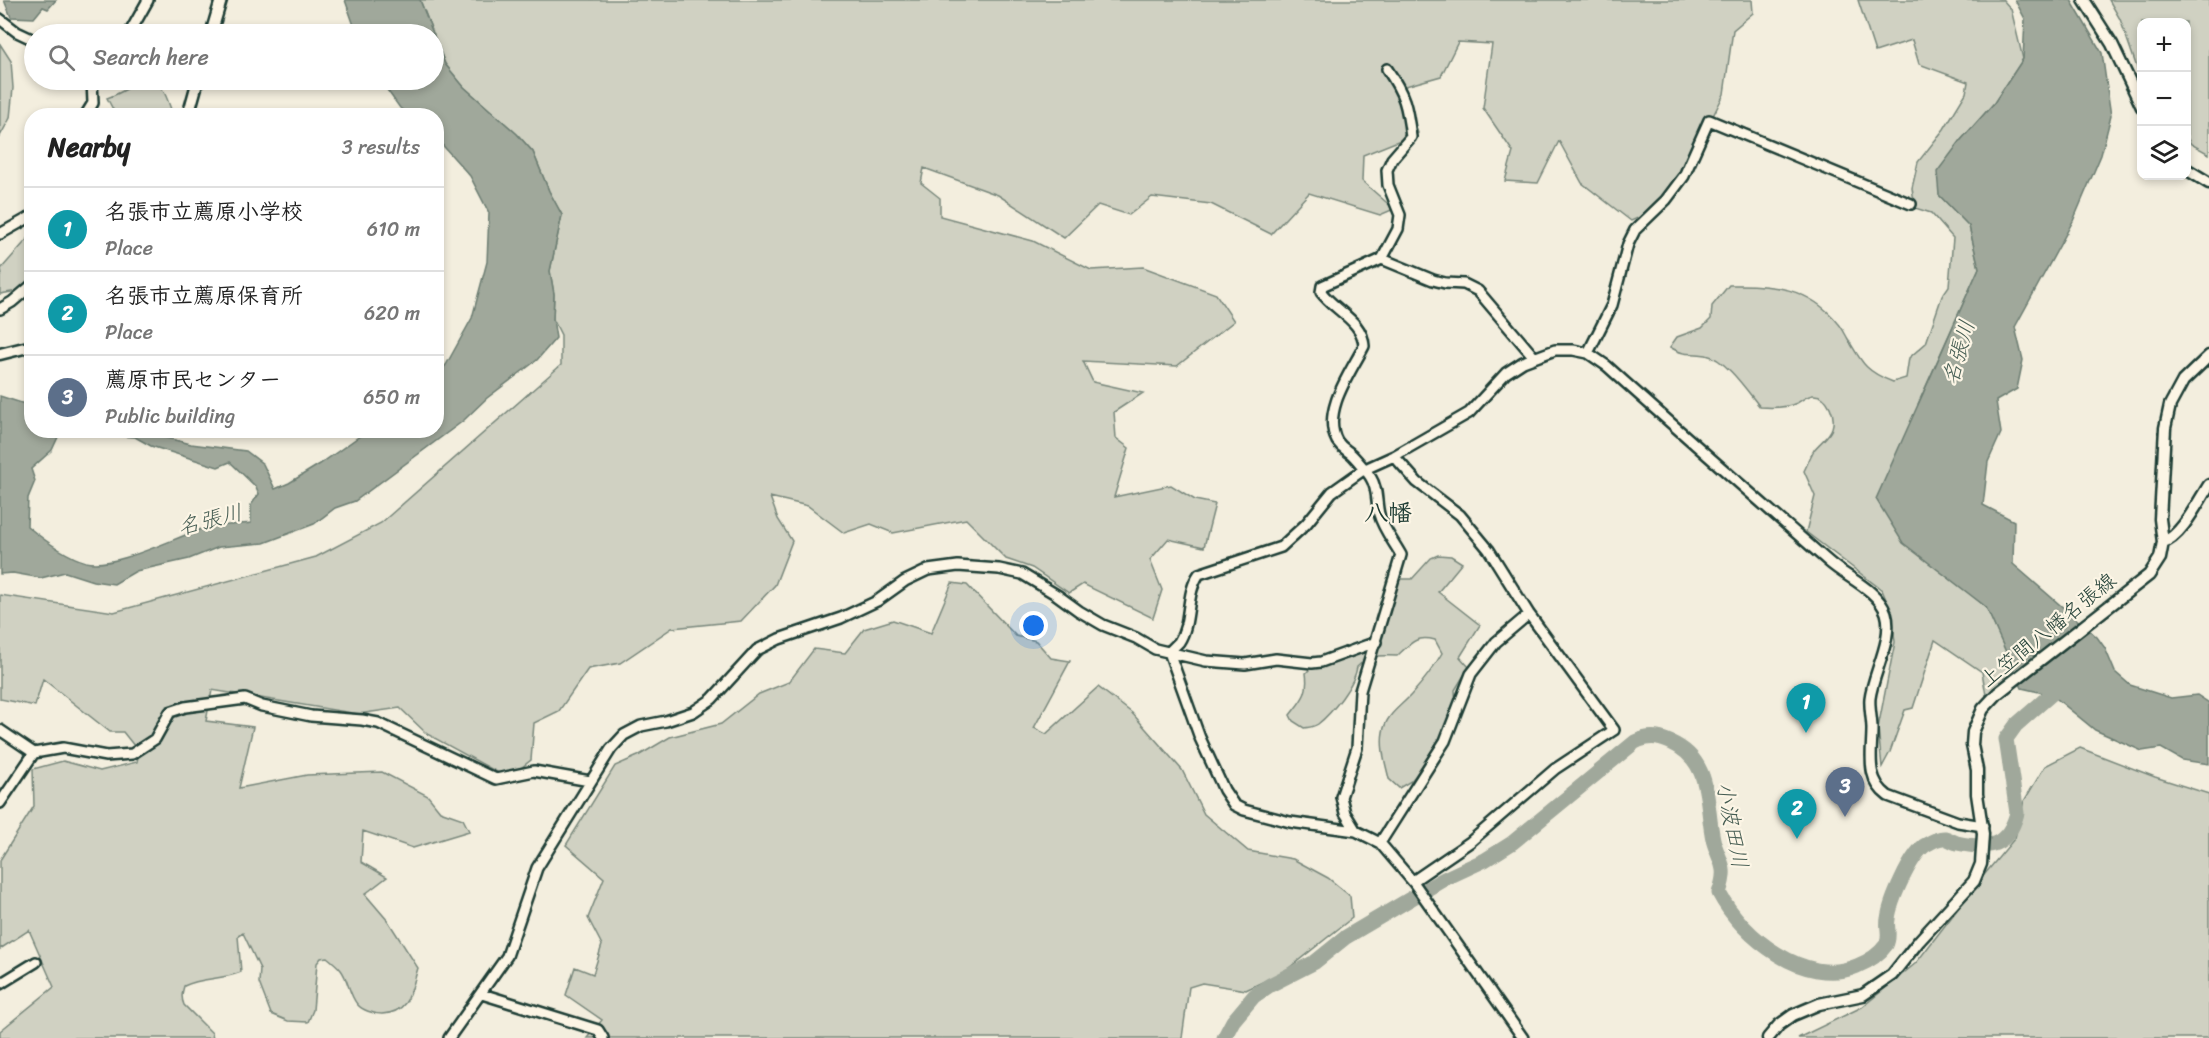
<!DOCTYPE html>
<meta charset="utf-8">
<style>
:root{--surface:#fff;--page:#f2f2f2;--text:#222;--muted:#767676;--line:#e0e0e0;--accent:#7c3aed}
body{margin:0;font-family:Sriracha,"Klee One",sans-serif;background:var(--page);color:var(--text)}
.controls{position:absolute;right:18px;top:18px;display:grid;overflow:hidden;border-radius:12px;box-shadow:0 3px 9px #0003}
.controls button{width:54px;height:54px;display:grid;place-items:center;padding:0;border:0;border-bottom:2px solid var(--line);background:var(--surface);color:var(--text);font:30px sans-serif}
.you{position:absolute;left:1034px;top:626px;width:21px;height:21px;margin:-15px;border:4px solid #fff;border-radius:50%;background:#1a73e8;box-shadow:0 0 0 9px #1a73e833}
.badge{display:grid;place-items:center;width:39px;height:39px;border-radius:50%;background:var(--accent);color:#fff;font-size:20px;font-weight:700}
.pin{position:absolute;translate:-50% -50px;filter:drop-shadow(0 2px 3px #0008)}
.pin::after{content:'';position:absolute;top:32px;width:21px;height:18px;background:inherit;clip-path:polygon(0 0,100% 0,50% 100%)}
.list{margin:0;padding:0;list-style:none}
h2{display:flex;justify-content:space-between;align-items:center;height:78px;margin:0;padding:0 24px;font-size:26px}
h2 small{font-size:20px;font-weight:400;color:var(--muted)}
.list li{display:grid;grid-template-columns:39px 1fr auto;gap:18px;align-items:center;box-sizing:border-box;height:84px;padding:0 24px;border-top:2px solid var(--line)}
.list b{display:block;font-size:22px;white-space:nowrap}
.list p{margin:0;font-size:20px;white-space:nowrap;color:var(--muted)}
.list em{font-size:20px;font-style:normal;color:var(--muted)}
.icon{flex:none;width:33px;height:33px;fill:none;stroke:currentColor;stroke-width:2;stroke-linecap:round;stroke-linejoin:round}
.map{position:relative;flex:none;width:2209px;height:1038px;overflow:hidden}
.search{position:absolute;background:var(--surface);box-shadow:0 3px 9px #0003;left:24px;top:24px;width:420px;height:66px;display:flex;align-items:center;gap:15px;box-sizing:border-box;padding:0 21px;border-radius:33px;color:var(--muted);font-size:22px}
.panel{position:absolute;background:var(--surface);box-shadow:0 3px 9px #0003;left:24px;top:108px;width:420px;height:330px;border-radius:24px}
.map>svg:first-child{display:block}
</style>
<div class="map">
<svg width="2209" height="1038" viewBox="0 0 2209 1038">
<rect width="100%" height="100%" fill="#f3eede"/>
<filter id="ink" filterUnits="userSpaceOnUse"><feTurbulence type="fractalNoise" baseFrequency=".0167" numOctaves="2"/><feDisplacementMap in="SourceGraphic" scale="12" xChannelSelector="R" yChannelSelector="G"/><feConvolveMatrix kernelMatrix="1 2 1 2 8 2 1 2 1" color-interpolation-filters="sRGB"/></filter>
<g filter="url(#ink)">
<path fill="#d0d1c2" stroke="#78877b" stroke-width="1.5" d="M 420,0 L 1752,0 L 1753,13 L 1733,30 L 1724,94 L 1668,205 L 1631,221 L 1582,183 L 1559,141 L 1538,183 L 1505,181 L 1513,152 L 1483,108 L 1492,44 L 1458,42 L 1441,76 L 1402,87 L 1418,133 L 1363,155 L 1362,181 L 1394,209 L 1380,215 L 1309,193 L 1271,234 L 1211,204 L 1152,197 L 1129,215 L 1098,205 L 1064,238 L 998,195 L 924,168 L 921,183 L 940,198 L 940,216 L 1033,241 L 1091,270 L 1143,267 L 1216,294 L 1234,321 L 1177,366 L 1083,361 L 1093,382 L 1143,393 L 1114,412 L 1116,438 L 1129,448 L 1114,497 L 1171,485 L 1195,500 L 1215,504 L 1204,547 L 1168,539 L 1150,560 L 1162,590 L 1153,618 L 1083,584 L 1069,593 L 1032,568 L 1006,559 L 966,519 L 893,533 L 871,524 L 844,533 L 808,506 L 770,497 L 778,519 L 792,541 L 775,585 L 741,621 L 672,628 L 620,663 L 588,669 L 559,711 L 534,723 L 531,760 L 508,778 L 427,734 L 400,708 L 358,714 L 212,690 L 206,721 L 253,727 L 239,788 L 307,775 L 382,772 L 428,796 L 440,811 L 463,819 L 469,831 L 413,848 L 363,831 L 361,862 L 387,877 L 365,894 L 388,921 L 418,968 C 411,990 410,1013 382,1014 C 373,1014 362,1010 357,1004 C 349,994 348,979 341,970 C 337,965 332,961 327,957 L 321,958 L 317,963 L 313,1010 L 308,1022 L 288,1021 L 271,1014 L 259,983 L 260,969 L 243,933 L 238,936 L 241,972 C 223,980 202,977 184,986 C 182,993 181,998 184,1005 L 212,1033 L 213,1038 L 0,1038 L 0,1031 L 54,987 L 29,930 L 0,949 L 0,860 L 34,806 L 33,769 L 63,761 L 100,771 L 137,762 L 139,752 L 123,732 L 110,732 L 43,679 L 35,706 L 0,699 L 0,595 L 114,612 L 316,557 L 381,523 L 561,365 L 561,335 L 553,319 L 554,294 L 550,271 L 562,215 L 549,191 L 533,152 L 517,134 L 464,87 L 445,64 Z
M 1858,0 L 2003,0 L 2011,9 L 2023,59 L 1994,103 L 1961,140 L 1939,195 L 1969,226 L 1979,268 L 1918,404 L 1973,596 L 1986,607 L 2015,670 L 1986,695 L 1982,672 L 1935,640 L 1913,708 L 1905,710 L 1890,752 L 1882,767 L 1878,728 L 1895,642 L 1892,614 L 1882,590 L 1806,532 L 1815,496 L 1804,471 C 1807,465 1810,457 1814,450 C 1819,443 1830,436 1832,428 C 1836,417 1829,395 1814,395 C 1807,395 1803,400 1797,403 C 1786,408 1772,408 1760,407 C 1748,392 1725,358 1706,355 C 1689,352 1686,357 1670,347 L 1677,337 L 1702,328 L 1711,319 L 1712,306 L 1729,285 C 1772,284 1809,287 1838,323 C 1842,327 1845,334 1848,339 C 1862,363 1866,372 1893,382 L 1906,378 L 1909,358 L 1926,343 L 1942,296 L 1949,286 L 1953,238 L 1931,213 L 1915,208 L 1912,188 L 1918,162 L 1944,129 L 1966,93 L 1968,82 L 1919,64 L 1912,40 L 1875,52 Z
M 2109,0 L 2209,0 L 2209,154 L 2191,144 L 2187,138 L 2186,22 L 2142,22 L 2141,79 L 2120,19 Z
M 0,44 L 11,61 L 13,88 L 10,118 L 0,136 Z
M 146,80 C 163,80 167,99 172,112 L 171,115 L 116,115 L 107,98 C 122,93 131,85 146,80 Z
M 31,235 L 31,278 L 17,291 L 0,294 L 0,277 L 2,274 L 1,269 Z
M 1438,555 L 1451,556 L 1462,563 L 1438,592 L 1480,625 L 1460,657 L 1469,667 L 1455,690 L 1456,708 L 1447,728 L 1415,776 L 1411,781 L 1399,788 L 1389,779 C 1386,765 1380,748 1383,732 C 1386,715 1400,707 1411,695 C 1423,682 1433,669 1442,653 L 1435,640 C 1416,635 1411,643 1397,656 C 1379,656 1371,653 1357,667 C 1355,684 1332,713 1318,724 C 1314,727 1309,727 1304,728 L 1293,721 L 1290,715 C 1302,699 1309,694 1306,673 L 1311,668 L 1331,663 L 1344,647 L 1350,645 L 1371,646 L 1398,579 L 1412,579 L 1431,558 Z
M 952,583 L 967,585 L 1016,636 L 1036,641 L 1051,658 L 1070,661 L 1034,728 L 1046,734 L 1098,687 L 1132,713 L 1182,770 L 1204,814 L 1248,851 L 1293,859 L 1328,878 L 1350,896 L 1352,918 L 1285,971 L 1246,990 L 1202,983 L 1189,987 L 1182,1038 L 587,1038 L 602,1020 L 566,995 L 575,967 L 593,974 L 602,945 L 588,918 L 604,878 L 566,845 L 615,766 L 638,756 L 670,737 L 721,724 L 759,694 L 789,682 L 814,649 L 845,653 L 864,629 L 893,620 L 931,633 Z
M 2080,748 L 2155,777 L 2209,794 L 2209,1038 L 1798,1038 L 1862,1007 L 1916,963 L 1984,875 L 2015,838 L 2024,801 L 2045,766 Z"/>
<path fill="#a0a89b" stroke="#6c7d72" stroke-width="1.5" d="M 4,0 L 56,0 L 48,9 L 43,7 L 34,18 L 11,17 Z
M 345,0 L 420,0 L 445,64 L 464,87 L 517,134 L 533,152 L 549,191 L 562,215 L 550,271 L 554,294 L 553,319 L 556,338 L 537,360 L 487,398 L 463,421 L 355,501 L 335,508 L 314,524 L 264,543 L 219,547 L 189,559 L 136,571 L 114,584 L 93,581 L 65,572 L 41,578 L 13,573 L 0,574 L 0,396 L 31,406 L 32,430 L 64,431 L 59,435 L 52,450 L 31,469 L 35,481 L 28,498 L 27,526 C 44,540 65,556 86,562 C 115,569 175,537 205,528 C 216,525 237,525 251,523 L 251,505 L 259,494 L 256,487 L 230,462 L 218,467 L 151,446 L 135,437 L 118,436 L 103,431 L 153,431 L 163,437 L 191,444 L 246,451 L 263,464 L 275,489 L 289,483 L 320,464 L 367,431 L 436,430 L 437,374 L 446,365 L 472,318 L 487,262 L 489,213 L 470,176 L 437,139 L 436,116 L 409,115 L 400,108 L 380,80 L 434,80 L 434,34 L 357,34 Z
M 2015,0 L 2071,0 L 2102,53 L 2111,116 L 2101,155 L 2073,221 L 2015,327 L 2023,360 L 2017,389 L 1996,401 L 2001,433 L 1988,462 L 1983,505 L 2014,521 L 2013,564 L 2097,637 L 2105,648 L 2115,672 L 2130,685 L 2171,698 L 2197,695 L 2209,703 L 2209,764 L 2182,760 L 2161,748 L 2142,751 L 2095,730 L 2052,695 L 2022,688 L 1986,607 L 1903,543 L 1876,499 L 1979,268 L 1969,226 L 1939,195 L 1937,172 L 1961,140 L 1994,103 L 2023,59 L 2025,19 Z"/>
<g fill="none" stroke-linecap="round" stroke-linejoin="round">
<path stroke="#a0a89b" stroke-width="15" d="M 1224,1038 L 1233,1021 L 1254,996 L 1270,985 L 1315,962 L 1346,937 L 1444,879 L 1485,860 L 1512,843 L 1635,742 C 1647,736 1657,736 1670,742 C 1713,761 1705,802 1713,839 C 1715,850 1722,860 1723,870 C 1724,877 1721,887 1719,893 C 1742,937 1806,988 1857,966 C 1867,962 1879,955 1886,945 C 1891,936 1886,928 1888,919 C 1890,901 1910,857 1924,846 C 1929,843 1938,837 1945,838 C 1949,839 1953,842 1957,843 C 1988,850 2008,847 2017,813 L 2006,739 L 2016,725 L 2064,683"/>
<defs>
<path id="minor" d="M 0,19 L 17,32 L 34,40
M 129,34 L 148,0
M 85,116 L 93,103 L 92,80
M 0,234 L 32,216
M 1382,259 L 1433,280 L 1445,283 L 1464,284 L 1478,291 L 1534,357
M 0,309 L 12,302 L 32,285
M 1588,353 L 1612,305 L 1628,244 L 1635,230 L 1666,200 L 1684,176 L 1709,120 L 1911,204
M 1394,456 L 1417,482 L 1460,515 L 1489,550 L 1529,614 L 1614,730 L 1555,769 L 1470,842 L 1413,881
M 1169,652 C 1172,649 1176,645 1179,642 C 1192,622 1185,594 1199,574 L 1281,547 L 1306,524 L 1332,492 L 1363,470 L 1394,456 L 1469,413 L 1506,373 L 1523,362 L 1555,350 L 1573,350 L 1588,353 L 1607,366 C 1680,432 1755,497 1829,562 C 1847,578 1877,589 1886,613 C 1894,638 1873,673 1870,698 C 1869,708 1872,719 1872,729 C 1872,754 1865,779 1888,796 L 1958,822 L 1983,826
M 1169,652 L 1200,738 L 1224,790 L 1234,805 L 1244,810 L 1290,822 L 1356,831 L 1380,843 L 1414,883 L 1523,1038
M 0,730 L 34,753
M 0,803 L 34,753 L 63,748 L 106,756 L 132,754 L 155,739 L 170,712 L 185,707 L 245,699 L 262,706 L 311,716 L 362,720 L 378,723 L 496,779 L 534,771 L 590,781
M 1356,831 L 1345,813 L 1341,797 L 1357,748 L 1360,691 L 1401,555 C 1394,542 1383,529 1379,514 C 1376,502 1378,489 1371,478 C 1369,474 1354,456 1350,453 C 1345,449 1341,447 1337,441 C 1321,412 1351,372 1364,346 C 1363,321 1335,311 1321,292 L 1322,286 L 1382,259 L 1398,229 L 1400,215 L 1388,185 L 1387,170 L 1392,159 L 1411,137 C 1407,106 1405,95 1387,69
M 1380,843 L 1445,741 L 1471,674 L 1496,642 L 1529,614
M 0,984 L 36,962
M 482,994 L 598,1030 L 603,1038
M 449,1038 L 507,956 L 537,868 L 611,749 L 624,735 L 641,726 L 666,721 L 693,712 L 712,699 L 757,650 L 779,639 L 841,618 L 877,601 L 905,581 L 928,570 L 958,566 L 999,569 L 1022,574 L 1057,595 L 1079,611 L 1103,625 L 1136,638 L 1155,649 L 1206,661 L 1245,664 L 1276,659 L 1312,663 L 1321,662 L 1376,642"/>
<path id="major" d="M 2084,0 L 2112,44 L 2142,107
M 211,34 L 221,0
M 188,116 L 198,80
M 2186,169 L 2209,183
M 0,354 L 32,346
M 2163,542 C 2181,537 2198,502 2209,485
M 1768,1038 L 1779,1025 L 1793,1015 L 1819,1004 L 1863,995 L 1892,975 L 1919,941 L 1974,881 L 1981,864 L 1983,834 L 1977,794 L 1977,770 L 1972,745 L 1973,732 L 1983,709 L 1998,693 L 2149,575 L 2160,558 L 2163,542 L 2160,519 L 2165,428 L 2170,405 L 2183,381 L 2209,356"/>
</defs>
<use href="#minor" stroke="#1f3d34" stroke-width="14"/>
<use href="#major" stroke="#1f3d34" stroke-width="15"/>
<use href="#minor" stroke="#fcf5e5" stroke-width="9"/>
<use href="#major" stroke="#fcf5e5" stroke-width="10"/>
</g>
</g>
<g text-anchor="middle" stroke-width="4.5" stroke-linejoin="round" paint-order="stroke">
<g font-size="21" fill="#1f3d34" stroke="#fcf5e5">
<text transform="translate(2048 630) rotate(-39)" y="7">上笠間八幡名張線</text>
</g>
<g font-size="22" font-style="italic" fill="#465d53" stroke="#fcf5e5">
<text transform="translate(1958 352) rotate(-74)" y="8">名張川</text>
<text transform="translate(210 519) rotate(-14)" y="8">名張川</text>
<text transform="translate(1733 825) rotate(79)" y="8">小波田川</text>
</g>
<g font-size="24" font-weight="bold" fill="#1f3d34" stroke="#fcf5e5">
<text x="1388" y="521">八幡</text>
</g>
</g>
</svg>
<div class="controls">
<button>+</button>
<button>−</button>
<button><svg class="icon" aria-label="layers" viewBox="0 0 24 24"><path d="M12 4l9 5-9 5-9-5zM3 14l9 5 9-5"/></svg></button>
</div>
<div class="you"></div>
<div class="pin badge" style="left:1806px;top:733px;background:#0f9aa8">1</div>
<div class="pin badge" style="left:1797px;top:839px;background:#0f9aa8">2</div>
<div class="pin badge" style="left:1845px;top:817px;background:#5c6f8a">3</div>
<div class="search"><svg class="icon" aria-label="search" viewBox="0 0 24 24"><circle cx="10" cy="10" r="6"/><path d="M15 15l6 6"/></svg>Search here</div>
<section class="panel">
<h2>Nearby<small>3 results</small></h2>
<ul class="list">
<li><span class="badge" style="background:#0f9aa8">1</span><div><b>名張市立薦原小学校</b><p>Place</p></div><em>610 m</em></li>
<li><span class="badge" style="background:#0f9aa8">2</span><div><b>名張市立薦原保育所</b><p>Place</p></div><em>620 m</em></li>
<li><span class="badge" style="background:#5c6f8a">3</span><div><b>薦原市民センター</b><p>Public building</p></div><em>650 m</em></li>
</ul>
</section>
</div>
